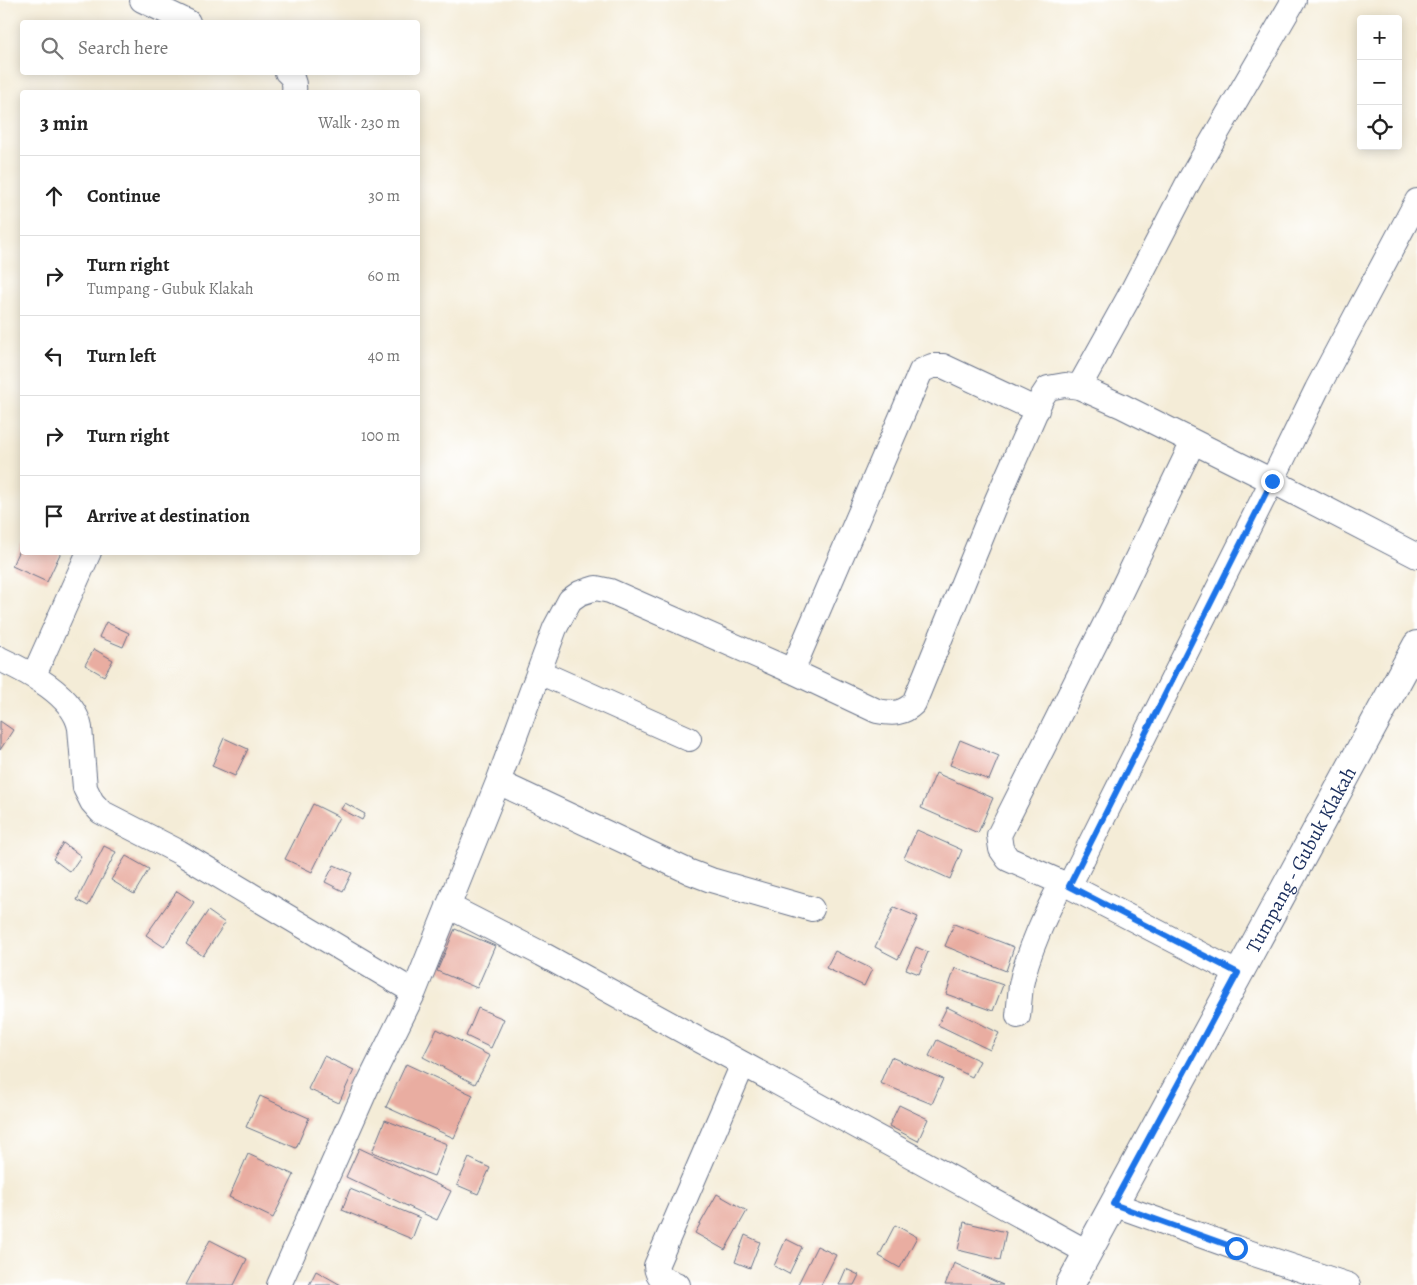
<!DOCTYPE html>
<meta charset="utf-8">
<style>
:root{--surface:#fff;--page:#f2f2f2;--text:#222;--muted:#767676;--line:#e0e0e0}
body{margin:0;font-family:Alegreya,serif;background:var(--page);color:var(--text)}
.controls{position:absolute;right:15px;top:15px;display:grid;overflow:hidden;border-radius:5px;box-shadow:0 2px 12px #0003}
.controls button{width:45px;height:45px;display:grid;place-items:center;padding:0;border:0;border-bottom:1px solid var(--line);background:var(--surface);color:var(--text);font:25px sans-serif}
.stop{position:absolute;width:15px;height:15px;margin:-11px;border:4px solid #1a73e8;border-radius:50%;background:#fff}
.stop.end{background:#1a73e8;border-color:#fff;box-shadow:0 1px 5px #0008}
.list{margin:0;padding:0;list-style:none}
h2{display:flex;justify-content:space-between;align-items:center;height:65px;margin:0;padding:0 20px;font-size:21px}
h2 small{font-size:16px;font-weight:400;color:var(--muted)}
.list li{display:grid;grid-template-columns:32px 1fr auto;gap:15px;align-items:center;box-sizing:border-box;height:80px;padding:0 20px;border-top:1px solid var(--line)}
.list b{display:block;font-size:19px;white-space:nowrap}
.list p{margin:0;font-size:16px;white-space:nowrap;color:var(--muted)}
.list em{font-size:16px;font-style:normal;color:var(--muted)}
.icon{flex:none;width:28px;height:28px;fill:none;stroke:currentColor;stroke-width:2;stroke-linecap:round;stroke-linejoin:round}
.map{position:relative;flex:none;width:1417px;height:1285px;overflow:hidden}
.search{position:absolute;background:var(--surface);box-shadow:0 2px 12px #0003;left:20px;top:20px;width:400px;height:55px;display:flex;align-items:center;gap:12px;box-sizing:border-box;padding:0 18px;border-radius:5px;color:var(--muted);font-size:19px}
.panel{position:absolute;background:var(--surface);box-shadow:0 2px 12px #0003;left:20px;top:90px;width:400px;height:465px;border-radius:5px}
.map>svg:first-child{display:block}
</style>
<div class="map">
<svg width="1417" height="1285" viewBox="0 0 1417 1285">
<rect width="100%" height="100%" fill="#fff"/>
<filter id="ink" filterUnits="userSpaceOnUse"><feTurbulence type="fractalNoise" baseFrequency=".02" numOctaves="2"/><feDisplacementMap in="SourceGraphic" scale="10" xChannelSelector="R" yChannelSelector="G"/><feConvolveMatrix kernelMatrix="1 2 1 2 8 2 1 2 1" color-interpolation-filters="sRGB"/></filter>
<filter id="wash" filterUnits="userSpaceOnUse"><feTurbulence type="fractalNoise" baseFrequency=".0096" numOctaves="4" result="noise"/><feDisplacementMap in="SourceGraphic" scale="20" xChannelSelector="R" yChannelSelector="G"/><feGaussianBlur stdDeviation="1.12" result="paint"/><feColorMatrix in="noise" values="0 0 0 0 0 0 0 0 0 0 0 0 0 0 0 0 0 1.4 0 .05"/><feComposite in="paint" operator="in"/></filter>
<g filter="url(#wash)">
<rect width="100%" height="100%" fill="#f4ecd7"/>
<g id="blocks">
<path fill="#e9ada1" d="M 22,543 L 22,552 L 61,552 L 47,582 L 12,566 Z
M 106,622 L 129,633 L 123,647 L 99,637 Z
M 94,649 L 113,660 L 104,676 L 85,665 Z
M 0,721 L 13,730 L 0,750 Z
M 224,738 L 248,749 L 235,776 L 212,766 Z
M 960,740 L 999,756 L 989,780 L 950,765 Z
M 936,773 L 993,798 L 978,833 L 921,808 Z
M 345,803 L 365,814 L 362,820 L 341,809 Z
M 313,804 L 339,817 L 312,872 L 285,859 Z
M 917,830 L 962,850 L 950,879 L 904,858 Z
M 63,843 L 81,856 L 70,872 L 53,859 Z
M 104,846 L 116,852 L 88,906 L 77,900 Z
M 126,856 L 149,869 L 134,894 L 111,880 Z
M 334,865 L 352,873 L 343,891 L 325,882 Z
M 177,891 L 194,902 L 164,947 L 146,935 Z
M 894,907 L 918,917 L 898,959 L 875,947 Z
M 208,911 L 225,923 L 203,956 L 186,944 Z
M 954,924 L 1014,947 L 1006,971 L 945,946 Z
M 455,929 L 495,946 L 477,988 L 437,971 Z
M 916,947 L 928,952 L 919,974 L 906,969 Z
M 835,951 L 872,969 L 864,986 L 826,968 Z
M 955,968 L 1003,985 L 993,1011 L 946,994 Z
M 947,1007 L 999,1033 L 990,1050 L 938,1025 Z
M 478,1008 L 504,1019 L 491,1048 L 466,1036 Z
M 437,1029 L 490,1056 L 475,1084 L 423,1057 Z
M 937,1040 L 980,1061 L 972,1077 L 929,1056 Z
M 324,1056 L 354,1070 L 339,1103 L 308,1089 Z
M 891,1057 L 943,1079 L 932,1104 L 880,1083 Z
M 406,1064 L 473,1095 L 454,1138 L 386,1107 Z
M 260,1096 L 309,1118 L 296,1148 L 246,1127 Z
M 899,1105 L 928,1119 L 918,1141 L 889,1126 Z
M 385,1120 L 447,1144 L 434,1176 L 372,1152 Z
M 359,1148 L 451,1191 L 437,1220 L 346,1177 Z
M 248,1154 L 294,1175 L 273,1218 L 229,1197 Z
M 469,1158 L 490,1168 L 478,1194 L 457,1185 Z
M 350,1189 L 420,1218 L 412,1239 L 342,1210 Z
M 717,1194 L 747,1211 L 725,1250 L 695,1233 Z
M 964,1222 L 1006,1232 L 1000,1260 L 958,1250 Z
M 895,1225 L 917,1237 L 900,1268 L 879,1256 Z
M 745,1235 L 760,1242 L 750,1268 L 735,1262 Z
M 786,1239 L 802,1247 L 789,1274 L 774,1266 Z
M 210,1240 L 247,1259 L 234,1285 L 186,1285 Z
M 817,1246 L 836,1255 L 821,1285 L 801,1285 L 798,1284 Z
M 954,1263 L 1003,1285 L 945,1285 Z
M 846,1269 L 859,1275 L 854,1285 L 839,1285 Z
M 316,1271 L 341,1285 L 309,1285 Z"/>
</g>
</g>
<g filter="url(#ink)">
<use href="#blocks" fill-opacity="0" stroke="#677188" stroke-width="1"/>
<g fill="none" stroke-linecap="round" stroke-linejoin="round">
<defs>
<path id="minor" d="M 142,0 L 188,22
M 287,72 C 294,78 295,84 294,92
M 1079,387 L 1129,297 L 1189,181 L 1294,0
M 1193,442 L 1113,608 L 999,835 L 1001,849 L 1008,859 L 1069,886 L 1237,973
M 0,659 C 28,672 74,695 80,728 L 85,788 L 92,802 L 101,812 L 179,852 L 414,992 L 367,1087 L 279,1285
M 792,671 L 921,371 L 932,366 L 943,366 L 1037,410
M 539,672 L 689,739
M 34,675 L 89,552
M 498,782 L 690,872 L 711,880 L 812,909
M 1069,886 L 1272,481 L 1317,389 L 1417,201
M 448,906 L 542,954 L 1087,1252
M 414,992 L 498,782 L 555,628 L 570,600 L 580,593 L 596,588 L 610,591 L 792,671 L 877,711 C 893,714 903,714 914,703 L 993,509 L 1042,397 L 1048,388 L 1065,385 L 1079,387 L 1122,406 L 1272,481 L 1417,556
M 1018,1016 C 1019,1006 1020,995 1021,985 C 1027,954 1047,910 1062,883
M 1113,1204 L 1236,1248 L 1348,1285
M 678,1285 C 666,1280 657,1279 656,1266 L 743,1064"/>
<g id="primary">
<path id="s1" d="M 1070,1285 L 1417,645"/>
</g>
</defs>
<use href="#minor" stroke="#677188" stroke-width="26"/>
<use href="#primary" stroke="#677188" stroke-width="30"/>
<use href="#minor" stroke="#fff" stroke-width="24"/>
<use href="#primary" stroke="#fff" stroke-width="28"/>
</g>
</g>
<g fill="none" stroke-linecap="round" stroke-linejoin="round" filter="url(#ink)">
<path stroke="#1a73e8" stroke-width="6" d="M 1236,1248 L 1113,1204 L 1238,973 L 1069,886 L 1272,481"/>
</g>
<g text-anchor="middle" stroke-width="4" stroke-linejoin="round" paint-order="stroke">
<g font-size="20" fill="#1b2f5e" stroke="#fff">
<text dy="7" stroke="none"><textPath href="#s1" startOffset="484">Tumpang - Gubuk Klakah</textPath></text>
</g>
</g>
</svg>
<div class="controls">
<button>+</button>
<button>−</button>
<button><svg class="icon" aria-label="locate" viewBox="0 0 24 24"><circle cx="12" cy="12" r="6"/><path d="M12 2v4M12 18v4M2 12h4M18 12h4"/></svg></button>
</div>
<div class="stop" style="left:1236px;top:1248px"></div>
<div class="stop end" style="left:1272px;top:481px"></div>
<div class="search"><svg class="icon" aria-label="search" viewBox="0 0 24 24"><circle cx="10" cy="10" r="6"/><path d="M15 15l6 6"/></svg>Search here</div>
<section class="panel">
<h2>3 min<small>Walk · 230 m</small></h2>
<ul class="list">
<li><svg class="icon" aria-label="ahead" viewBox="0 0 24 24"><path d="M12 20V5M6 11l6-6 6 6"/></svg><div><b>Continue</b></div><em>30 m</em></li>
<li><svg class="icon" aria-label="right" viewBox="0 0 24 24"><path d="M7 20v-9h11M14 6l5 5-5 5"/></svg><div><b>Turn right</b><p>Tumpang - Gubuk Klakah</p></div><em>60 m</em></li>
<li><svg class="icon" aria-label="left" viewBox="0 0 24 24"><path d="M17 20v-9H6M10 6l-5 5 5 5"/></svg><div><b>Turn left</b></div><em>40 m</em></li>
<li><svg class="icon" aria-label="right" viewBox="0 0 24 24"><path d="M7 20v-9h11M14 6l5 5-5 5"/></svg><div><b>Turn right</b></div><em>100 m</em></li>
<li><svg class="icon" aria-label="arrive" viewBox="0 0 24 24"><path d="M6 21V4h12l-3 4 3 4H6"/></svg><div><b>Arrive at destination</b></div></li>
</ul>
</section>
</div>
